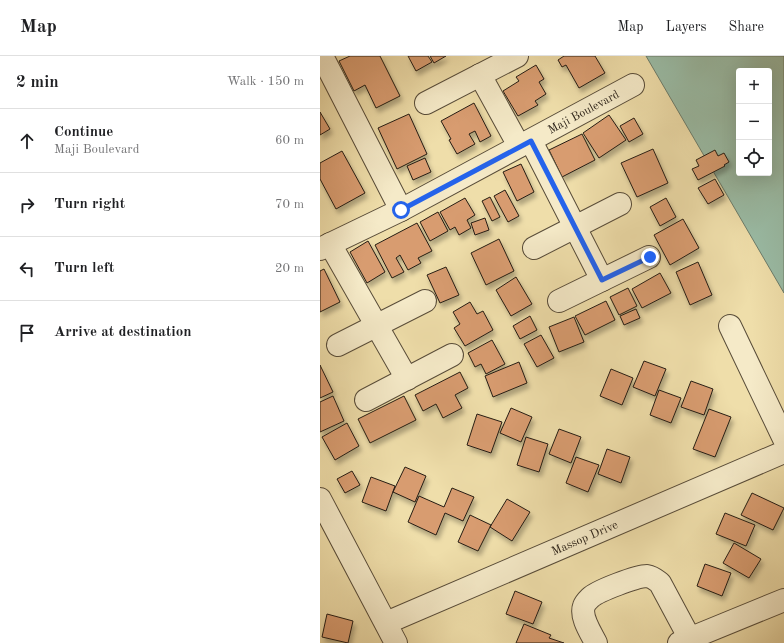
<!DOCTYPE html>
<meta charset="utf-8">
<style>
:root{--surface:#fff;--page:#f2f2f2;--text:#202124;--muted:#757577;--line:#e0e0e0}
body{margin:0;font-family:"Old Standard TT",serif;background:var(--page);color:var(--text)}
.controls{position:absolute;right:12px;top:12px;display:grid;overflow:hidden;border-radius:4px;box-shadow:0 4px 16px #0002}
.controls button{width:36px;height:36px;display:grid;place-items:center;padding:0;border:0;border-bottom:1px solid var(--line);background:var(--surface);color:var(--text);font:20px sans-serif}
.stop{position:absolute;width:12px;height:12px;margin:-9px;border:3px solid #2563eb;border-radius:50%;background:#fff}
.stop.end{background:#2563eb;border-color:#fff;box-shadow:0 1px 4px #0008}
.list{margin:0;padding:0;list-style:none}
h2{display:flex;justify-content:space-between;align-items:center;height:52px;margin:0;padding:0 16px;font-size:17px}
h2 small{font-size:13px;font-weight:400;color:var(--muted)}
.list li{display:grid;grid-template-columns:26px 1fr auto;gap:12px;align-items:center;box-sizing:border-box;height:64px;padding:0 16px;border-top:1px solid var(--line)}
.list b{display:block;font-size:15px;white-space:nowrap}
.list p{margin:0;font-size:13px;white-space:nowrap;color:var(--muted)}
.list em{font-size:13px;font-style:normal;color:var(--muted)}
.icon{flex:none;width:22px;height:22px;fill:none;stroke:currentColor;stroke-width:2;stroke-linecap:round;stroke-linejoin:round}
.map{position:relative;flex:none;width:464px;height:587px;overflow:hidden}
header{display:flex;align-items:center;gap:24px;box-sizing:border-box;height:56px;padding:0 20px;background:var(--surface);border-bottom:1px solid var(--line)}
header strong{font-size:19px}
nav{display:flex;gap:22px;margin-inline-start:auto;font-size:14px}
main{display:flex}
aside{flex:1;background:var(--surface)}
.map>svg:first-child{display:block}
</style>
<header>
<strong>Map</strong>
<nav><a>Map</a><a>Layers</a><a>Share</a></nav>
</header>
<main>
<aside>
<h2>2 min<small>Walk · 150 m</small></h2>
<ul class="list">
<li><svg class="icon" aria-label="ahead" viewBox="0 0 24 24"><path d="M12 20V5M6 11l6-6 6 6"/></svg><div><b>Continue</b><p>Maji Boulevard</p></div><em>60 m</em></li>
<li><svg class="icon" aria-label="right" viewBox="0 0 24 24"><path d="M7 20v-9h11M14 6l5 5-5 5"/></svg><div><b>Turn right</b></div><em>70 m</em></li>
<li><svg class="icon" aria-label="left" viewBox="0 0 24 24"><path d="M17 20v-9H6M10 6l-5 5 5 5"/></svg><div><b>Turn left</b></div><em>20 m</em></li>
<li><svg class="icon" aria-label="arrive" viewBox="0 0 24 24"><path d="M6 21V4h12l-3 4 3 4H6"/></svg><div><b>Arrive at destination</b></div></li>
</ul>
</aside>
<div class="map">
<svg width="464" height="587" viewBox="0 0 464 587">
<defs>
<filter id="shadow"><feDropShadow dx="2.5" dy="4.5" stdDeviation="2" flood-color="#0004"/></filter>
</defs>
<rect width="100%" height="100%" fill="#efdeaa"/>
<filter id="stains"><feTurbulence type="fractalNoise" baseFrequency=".005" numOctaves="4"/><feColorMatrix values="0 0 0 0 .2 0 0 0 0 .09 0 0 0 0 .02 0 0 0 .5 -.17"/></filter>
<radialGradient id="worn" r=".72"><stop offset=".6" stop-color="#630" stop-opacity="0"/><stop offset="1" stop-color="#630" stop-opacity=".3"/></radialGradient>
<path fill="#9abca6" stroke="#6b7c6b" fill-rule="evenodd" d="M 326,0 L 464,0 L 464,237 ZM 419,15 L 449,15 L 449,117 L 419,117 Z"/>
<path fill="#d89c70" stroke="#251c13" filter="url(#shadow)" d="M 30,0 L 60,0 L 80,40 L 56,52 L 45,29 L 34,35 L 19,5 Z
M 88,0 L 108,0 L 112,6 L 96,15 Z
M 110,0 L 126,0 L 114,7 Z
M 244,0 L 275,0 L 285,17 L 259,32 L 246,9 L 242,11 L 238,4 Z
M 216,9 L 224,23 L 219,26 L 226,38 L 215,45 L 218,49 L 198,60 L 183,35 L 199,25 L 196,21 Z
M 154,47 L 171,80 L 160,86 L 155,75 L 149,78 L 155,88 L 137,98 L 129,84 L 131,83 L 121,65 Z
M 0,56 L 10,73 L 0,79 Z
M 89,58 L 107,98 L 77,113 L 58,72 Z
M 289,59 L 306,84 L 279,102 L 263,77 Z
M 314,62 L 323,78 L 309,86 L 300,70 Z
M 262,78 L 275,104 L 242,121 L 229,94 Z
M 333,93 L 348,127 L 317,141 L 301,107 Z
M 395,94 L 398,100 L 404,97 L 409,106 L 404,109 L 405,110 L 378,124 L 372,113 L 379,110 L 376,104 Z
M 22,95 L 45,137 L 16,153 L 0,123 L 0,107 Z
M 105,102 L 111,116 L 93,124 L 87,110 Z
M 201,108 L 214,136 L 197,145 L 183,116 Z
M 395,123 L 404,139 L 388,148 L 378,132 Z
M 185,134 L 199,160 L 188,166 L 174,140 Z
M 170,141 L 180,161 L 172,165 L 162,145 Z
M 145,142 L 155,159 L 147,164 L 151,172 L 139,179 L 135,171 L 130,174 L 120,156 Z
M 346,142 L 356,161 L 340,170 L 330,151 Z
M 118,156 L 128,175 L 110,185 L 100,166 Z
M 165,162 L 169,174 L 155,179 L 151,167 Z
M 363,163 L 379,192 L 350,209 L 334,179 Z
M 97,167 L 112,195 L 98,202 L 101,207 L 88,214 L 80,199 L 76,202 L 84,216 L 72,222 L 55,189 Z
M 179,183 L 194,215 L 166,229 L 151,197 Z
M 48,185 L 65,216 L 47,227 L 30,196 Z
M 378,206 L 392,239 L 370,249 L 356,216 Z
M 126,211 L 139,239 L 120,247 L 107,219 Z
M 4,213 L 20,246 L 0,256 L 0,215 Z
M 340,217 L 351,237 L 322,252 L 312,233 Z
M 196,221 L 212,248 L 191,260 L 176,234 Z
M 308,232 L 317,250 L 299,259 L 290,241 Z
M 286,245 L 295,264 L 265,279 L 255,260 Z
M 150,246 L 157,258 L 163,255 L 173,274 L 145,290 L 134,272 L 140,268 L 133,256 Z
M 316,253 L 320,262 L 304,269 L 300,260 Z
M 210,260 L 217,274 L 200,283 L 193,270 Z
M 254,261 L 264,286 L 239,296 L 229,271 Z
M 221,279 L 234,302 L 217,311 L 204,288 Z
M 172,284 L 185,308 L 166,318 L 161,308 L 155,311 L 148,297 Z
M 324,305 L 346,313 L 335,340 L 313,331 Z
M 199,306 L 207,327 L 173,341 L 165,320 Z
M 0,309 L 13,336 L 0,342 Z
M 291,313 L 313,322 L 302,349 L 280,340 Z
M 140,316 L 148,332 L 135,339 L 142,352 L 123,362 L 116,348 L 103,355 L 95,339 Z
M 371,325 L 393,333 L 384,359 L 361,351 Z
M 339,334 L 361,342 L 351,367 L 330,359 Z
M 13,340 L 24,365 L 0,376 L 0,346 Z
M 84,340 L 96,364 L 50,387 L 38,363 Z
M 191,352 L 212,361 L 201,386 L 180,377 Z
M 389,353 L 411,361 L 395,401 L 373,393 Z
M 157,358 L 182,366 L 171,397 L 147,389 Z
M 27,367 L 39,390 L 15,404 L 2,381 Z
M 239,373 L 261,381 L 251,407 L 229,398 Z
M 206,381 L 228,388 L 219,416 L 197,409 Z
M 287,393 L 310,401 L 301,427 L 278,418 Z
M 256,401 L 279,409 L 268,436 L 246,427 Z
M 85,411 L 106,420 L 95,446 L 73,436 Z
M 32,415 L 40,429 L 25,437 L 17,423 Z
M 51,421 L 75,430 L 66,455 L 42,446 Z
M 132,432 L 154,441 L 143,465 L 125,457 L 116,479 L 88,466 L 99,440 L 124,451 Z
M 432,437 L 464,452 L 453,474 L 421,459 Z
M 187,443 L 210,456 L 192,485 L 170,471 Z
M 405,457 L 435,469 L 426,490 L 396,478 Z
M 150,459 L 171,469 L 158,495 L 138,486 Z
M 414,487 L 441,503 L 429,522 L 403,507 Z
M 385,508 L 411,517 L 402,540 L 377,530 Z
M 195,535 L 222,546 L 213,568 L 186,558 Z
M 7,558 L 33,565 L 28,587 L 2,581 Z
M 204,568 L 231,579 L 229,582 L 244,587 L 196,587 Z"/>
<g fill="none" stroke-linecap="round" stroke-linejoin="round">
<defs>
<g id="minor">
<path d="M 2,0 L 81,154"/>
<path d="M 160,19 L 199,90"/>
<path d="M 106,47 L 197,0"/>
<path d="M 211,85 L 282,224"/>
<path d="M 10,188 L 87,323"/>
<path d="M 214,192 L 300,148"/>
<path id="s1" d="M 0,193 L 81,154 L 313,29"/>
<path d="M 239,245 L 329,201"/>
<path d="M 410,270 L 464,383"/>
<path d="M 18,289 L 105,245"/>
<path d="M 46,344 L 132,299"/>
<path d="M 0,443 L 76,587"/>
<path id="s2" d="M 66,567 L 464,396"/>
<path d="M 276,587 C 271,577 260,561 264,550 C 265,547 268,544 270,542 C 277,535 317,520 327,520 C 333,521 336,524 340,527 L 370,583"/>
<path d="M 359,587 L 464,544"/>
</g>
</defs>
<use href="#minor" stroke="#584c39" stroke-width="24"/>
<use href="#minor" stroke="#f5eac8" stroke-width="22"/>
</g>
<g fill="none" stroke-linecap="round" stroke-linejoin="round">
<path stroke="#2563eb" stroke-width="5" d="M 81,154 L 211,85 L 282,224 L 330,201"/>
</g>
<g text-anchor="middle" stroke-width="3.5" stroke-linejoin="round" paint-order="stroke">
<g font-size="12" fill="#251c13" stroke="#f5eac8">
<text dy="4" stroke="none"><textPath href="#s1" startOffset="297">Maji Boulevard</textPath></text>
<text dy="4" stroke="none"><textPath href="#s2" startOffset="216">Massop Drive</textPath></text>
</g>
</g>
<rect width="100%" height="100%" filter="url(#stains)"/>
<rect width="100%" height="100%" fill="url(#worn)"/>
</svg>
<div class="controls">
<button>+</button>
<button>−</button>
<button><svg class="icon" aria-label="locate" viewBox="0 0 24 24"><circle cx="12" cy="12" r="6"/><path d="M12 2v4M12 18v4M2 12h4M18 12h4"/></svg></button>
</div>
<div class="stop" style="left:81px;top:154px"></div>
<div class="stop end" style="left:330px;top:201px"></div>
</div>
</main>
